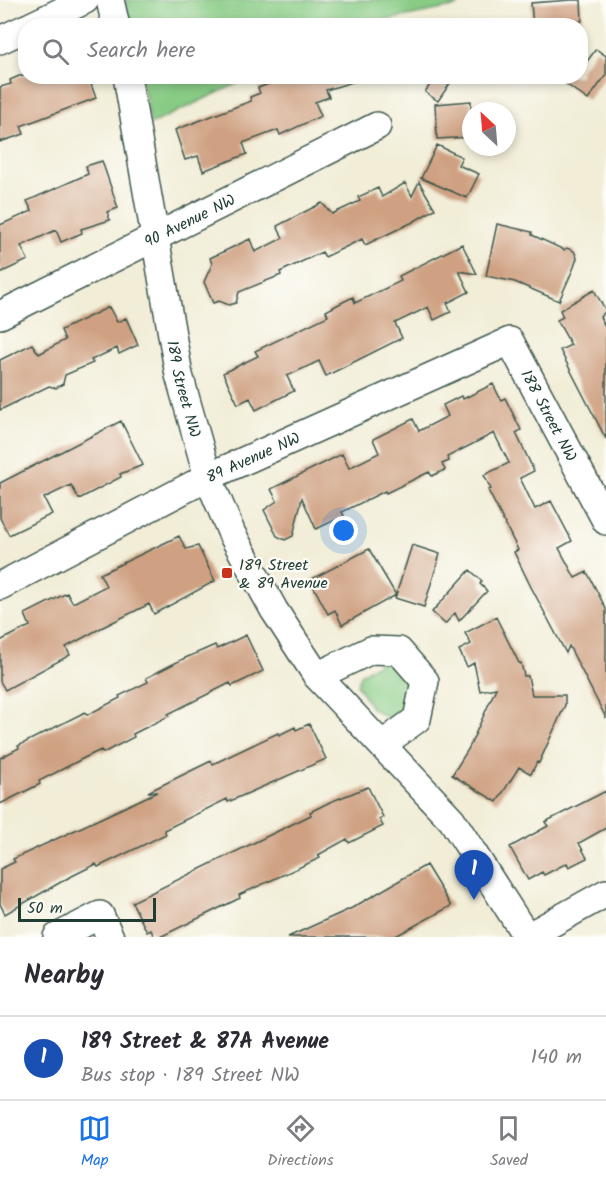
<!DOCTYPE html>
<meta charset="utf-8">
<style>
:root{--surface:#fff;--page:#f7f7f7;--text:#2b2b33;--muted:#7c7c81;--line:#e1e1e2;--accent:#1a73e8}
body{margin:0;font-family:Kalam,sans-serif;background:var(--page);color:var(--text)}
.compass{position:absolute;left:462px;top:102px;width:54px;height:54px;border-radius:50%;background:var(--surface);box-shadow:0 3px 9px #0003;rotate:334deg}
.scale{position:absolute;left:18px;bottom:15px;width:138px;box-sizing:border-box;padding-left:6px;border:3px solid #1f3d34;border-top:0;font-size:16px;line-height:21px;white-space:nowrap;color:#1f3d34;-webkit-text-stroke:4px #fdfcf7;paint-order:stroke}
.you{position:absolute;left:344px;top:531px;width:21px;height:21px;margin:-15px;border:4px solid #fff;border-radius:50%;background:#1a73e8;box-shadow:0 0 0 9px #1a73e833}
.badge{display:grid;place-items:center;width:39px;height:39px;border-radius:50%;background:var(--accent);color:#fff;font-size:20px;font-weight:700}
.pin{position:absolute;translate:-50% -50px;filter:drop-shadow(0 2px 3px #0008)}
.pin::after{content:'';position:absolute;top:32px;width:21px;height:18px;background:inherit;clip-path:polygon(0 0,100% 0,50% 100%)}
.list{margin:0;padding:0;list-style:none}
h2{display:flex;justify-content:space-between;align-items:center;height:78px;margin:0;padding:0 24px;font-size:26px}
h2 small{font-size:20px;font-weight:400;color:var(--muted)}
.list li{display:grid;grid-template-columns:39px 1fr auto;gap:18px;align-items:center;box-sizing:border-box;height:84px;padding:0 24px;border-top:2px solid var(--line)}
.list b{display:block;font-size:22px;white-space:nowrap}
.list p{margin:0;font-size:20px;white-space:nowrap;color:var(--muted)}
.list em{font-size:20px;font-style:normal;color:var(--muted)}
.icon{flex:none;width:33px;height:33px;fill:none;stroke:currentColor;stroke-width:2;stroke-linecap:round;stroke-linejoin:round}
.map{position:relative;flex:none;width:606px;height:937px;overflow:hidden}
.search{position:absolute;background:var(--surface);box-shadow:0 3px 9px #0003;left:18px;right:18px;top:18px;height:66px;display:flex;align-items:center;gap:15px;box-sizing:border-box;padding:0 21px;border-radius:24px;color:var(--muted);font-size:22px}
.sheet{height:162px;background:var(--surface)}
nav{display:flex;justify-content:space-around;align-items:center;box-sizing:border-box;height:84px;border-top:2px solid var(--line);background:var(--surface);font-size:16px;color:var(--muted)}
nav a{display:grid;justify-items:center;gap:3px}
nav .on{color:var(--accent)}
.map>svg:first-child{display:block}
</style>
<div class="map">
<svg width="606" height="937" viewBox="0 0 606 937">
<rect width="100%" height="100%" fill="#fdfcf7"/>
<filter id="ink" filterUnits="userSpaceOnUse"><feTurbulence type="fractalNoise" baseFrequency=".0167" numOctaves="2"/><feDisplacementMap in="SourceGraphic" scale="12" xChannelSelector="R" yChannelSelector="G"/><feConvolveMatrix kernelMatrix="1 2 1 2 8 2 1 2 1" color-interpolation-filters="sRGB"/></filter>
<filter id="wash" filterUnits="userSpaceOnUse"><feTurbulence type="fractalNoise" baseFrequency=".008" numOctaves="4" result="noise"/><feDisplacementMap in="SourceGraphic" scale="24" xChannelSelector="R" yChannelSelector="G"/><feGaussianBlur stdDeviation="1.35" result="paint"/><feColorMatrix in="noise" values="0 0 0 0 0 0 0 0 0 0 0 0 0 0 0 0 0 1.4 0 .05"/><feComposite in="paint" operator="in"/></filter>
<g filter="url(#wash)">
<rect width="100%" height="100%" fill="#f1edd7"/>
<path fill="#87cb84" stroke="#53845c" stroke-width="1.5" d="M 125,0 L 455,0 L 458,6 L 361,25 L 131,26 Z
M 141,77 L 141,76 L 251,77 L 151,124 Z
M 387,658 L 416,686 L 414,703 L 391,720 L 371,708 L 357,685 L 361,674 Z"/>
<g id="blocks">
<path fill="#cfa182" d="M 571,0 L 581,0 L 582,21 L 563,22 L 564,26 L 533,26 L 531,3 Z
M 596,49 L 606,56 L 606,75 L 588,100 L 555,76 L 580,76 L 580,71 Z
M 19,76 L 88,76 L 96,98 L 21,126 L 24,134 L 0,142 L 0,87 L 11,84 L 10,80 Z
M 290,76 L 358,76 L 359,80 L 326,90 L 329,97 L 315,102 L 321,116 L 280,135 L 278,130 L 243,143 L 247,154 L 203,171 L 198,156 L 185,160 L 175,130 L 251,101 L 250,97 L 260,93 L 258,88 Z
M 436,76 L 455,76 L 438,101 L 425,92 Z
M 471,101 L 471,137 L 437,139 L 435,104 Z
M 437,145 L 462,157 L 458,165 L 479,174 L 467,198 L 421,178 Z
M 102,161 L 118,208 L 107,212 L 110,220 L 81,229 L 82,233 L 61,242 L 56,230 L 21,246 L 28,260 L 0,273 L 0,225 L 32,211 L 27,201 L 88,174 L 86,166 Z
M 419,182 L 435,209 L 413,222 L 365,245 L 362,239 L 325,257 L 322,252 L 280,272 L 281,275 L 239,292 L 236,303 L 229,305 L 219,301 L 213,303 L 204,282 L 212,264 L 210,258 L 250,239 L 255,252 L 283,238 L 277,226 L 322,203 L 332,214 L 360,201 L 358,197 L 378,188 L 382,197 L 405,183 L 412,196 Z
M 497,224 L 532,232 L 532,235 L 564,250 L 567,248 L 574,251 L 577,258 L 574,267 L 559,301 L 515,282 L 486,276 Z
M 462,244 L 477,274 L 459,271 L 469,292 L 447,303 L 451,312 L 434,320 L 428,307 L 395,323 L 402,338 L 326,376 L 319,361 L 287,376 L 294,391 L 256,410 L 250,398 L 238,404 L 223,373 L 258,356 L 255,351 L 328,316 L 326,311 L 339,304 L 353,297 L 355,303 L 401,281 L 399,276 Z
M 594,290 L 606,311 L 600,317 L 606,328 L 606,439 L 560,350 L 571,345 L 557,320 L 563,317 L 560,310 Z
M 109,307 L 117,322 L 126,318 L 138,345 L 119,354 L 117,348 L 91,360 L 93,363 L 65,375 L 63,384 L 56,388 L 49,386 L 0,410 L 0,360 L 32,344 L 39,354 L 65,340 L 61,330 Z
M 493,384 L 501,400 L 505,398 L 521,430 L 516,433 L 534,471 L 520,478 L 535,509 L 551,501 L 572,541 L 559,548 L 575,578 L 587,572 L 606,609 L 606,718 L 569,646 L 566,653 L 531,587 L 514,552 L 518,550 L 488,490 L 491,489 L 484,475 L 509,463 L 494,433 L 447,457 L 449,461 L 442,464 L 445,470 L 432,476 L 429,472 L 386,493 L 385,491 L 342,512 L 344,516 L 316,529 L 302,498 L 293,536 L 285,540 L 277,536 L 264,510 L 277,501 L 271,489 L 342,454 L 349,468 L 379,453 L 373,439 L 413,419 L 419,431 L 448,416 L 443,405 L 461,396 L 463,399 Z
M 121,421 L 143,465 L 120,474 L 121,477 L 79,499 L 71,485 L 44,498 L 52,514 L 9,535 L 0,518 L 0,483 Z
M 179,536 L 186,549 L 198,546 L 215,581 L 154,614 L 149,604 L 101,628 L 66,647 L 70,655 L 5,690 L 0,681 L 0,641 L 30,626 L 25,614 L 67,593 L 72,602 L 75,602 L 106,586 L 100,574 Z
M 412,545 L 440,554 L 424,607 L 395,598 Z
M 369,549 L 396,595 L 342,625 L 335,610 L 328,614 L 310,580 Z
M 470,570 L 482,581 L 480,584 L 487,591 L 459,621 L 455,613 L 445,624 L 432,612 Z
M 496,617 L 519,663 L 521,663 L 524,676 L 528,676 L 532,695 L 565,695 L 565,705 L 539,763 L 537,762 L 531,774 L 519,767 L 497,802 L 452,775 L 469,748 L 496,688 L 480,691 L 474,663 L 467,667 L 459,650 L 471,644 L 465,633 Z
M 246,635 L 263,671 L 232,686 L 230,683 L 168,714 L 169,716 L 133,734 L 134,737 L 103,753 L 101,750 L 86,757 L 39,781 L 40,784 L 0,804 L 0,758 L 19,748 L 18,746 L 85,712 L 87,715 L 120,698 L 119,696 L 148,682 L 146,678 L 183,659 L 215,645 L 217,649 Z
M 309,724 L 326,759 L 228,802 L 227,799 L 164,830 L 166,834 L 98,867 L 96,864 L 68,878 L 5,914 L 0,904 L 0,869 L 15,862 L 13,859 L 157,792 L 148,792 L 211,761 L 213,764 L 278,733 L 279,735 L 295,727 L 296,730 Z
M 368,787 L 383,817 L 379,819 L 383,826 L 349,843 L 347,839 L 318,855 L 320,858 L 239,895 L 240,898 L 160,937 L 154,937 L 151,930 L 147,932 L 132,902 L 311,815 L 310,812 L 330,802 Z
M 606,791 L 606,828 L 579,843 L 587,858 L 569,867 L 567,863 L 544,875 L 542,872 L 528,880 L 510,847 L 548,826 L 545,822 Z
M 426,865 L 451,906 L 394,937 L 288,937 L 352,908 Z"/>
</g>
</g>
<g filter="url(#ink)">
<use href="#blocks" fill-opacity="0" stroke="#3e574c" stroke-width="1.5"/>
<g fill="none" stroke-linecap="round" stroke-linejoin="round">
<defs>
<g id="minor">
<path d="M 110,0 L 116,26"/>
<path d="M 31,26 L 85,0"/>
<path d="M 0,40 L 26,28"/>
<path id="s1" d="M 127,76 L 179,375 L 208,477 L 232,534 L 274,610 L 317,676 L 452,820 L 527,937"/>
<path id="s2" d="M 0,315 L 377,126"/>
<path id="s3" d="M 0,586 L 208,477 L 510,341 L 606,521"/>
<path d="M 317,676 L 371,650 L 399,651 L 425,681 L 417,719 L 383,744"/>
<path d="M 57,937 L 100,915 L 110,937"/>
<path d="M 527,937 L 606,893"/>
</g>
</defs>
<use href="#minor" stroke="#3e574c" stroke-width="30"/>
<use href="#minor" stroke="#fff" stroke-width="27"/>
</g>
</g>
<rect fill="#c8321e" stroke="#fdfcf7" stroke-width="2" x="221" y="567" width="12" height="12" rx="3"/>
<g text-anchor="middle" stroke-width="4.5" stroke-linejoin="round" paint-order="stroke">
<g font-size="16" fill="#1f3d34" stroke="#fdfcf7">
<text dy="6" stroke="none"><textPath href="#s2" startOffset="212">90 Avenue NW</textPath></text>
<text dy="6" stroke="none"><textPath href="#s1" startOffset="318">189 Street NW</textPath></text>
<text dy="6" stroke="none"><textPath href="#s3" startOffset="650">188 Street NW</textPath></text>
<text dy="6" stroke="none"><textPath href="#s3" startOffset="284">89 Avenue NW</textPath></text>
</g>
<g font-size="16" fill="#1f3d34" stroke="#fdfcf7" text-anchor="start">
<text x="239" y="570">189 Street<tspan x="239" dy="18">&amp; 89 Avenue</tspan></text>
</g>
</g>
</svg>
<svg class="compass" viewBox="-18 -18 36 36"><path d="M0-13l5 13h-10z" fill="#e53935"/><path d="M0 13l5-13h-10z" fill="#7c7c81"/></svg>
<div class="scale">50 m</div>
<div class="you"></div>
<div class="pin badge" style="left:474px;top:900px;background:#1a4fb4">1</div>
<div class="search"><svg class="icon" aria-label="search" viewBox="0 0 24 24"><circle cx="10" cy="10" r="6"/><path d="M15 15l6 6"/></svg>Search here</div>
</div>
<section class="sheet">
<h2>Nearby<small></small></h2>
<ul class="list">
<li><span class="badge" style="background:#1a4fb4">1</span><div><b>189 Street &amp; 87A Avenue</b><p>Bus stop · 189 Street NW</p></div><em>140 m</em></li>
</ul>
</section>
<nav>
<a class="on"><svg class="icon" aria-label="map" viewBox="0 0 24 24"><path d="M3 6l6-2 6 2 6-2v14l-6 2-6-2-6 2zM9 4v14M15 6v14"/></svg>Map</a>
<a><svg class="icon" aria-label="directions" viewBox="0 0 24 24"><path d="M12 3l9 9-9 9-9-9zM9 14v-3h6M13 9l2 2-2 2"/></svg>Directions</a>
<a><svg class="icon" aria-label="saved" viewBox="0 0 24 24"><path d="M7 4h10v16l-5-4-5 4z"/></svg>Saved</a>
</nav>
